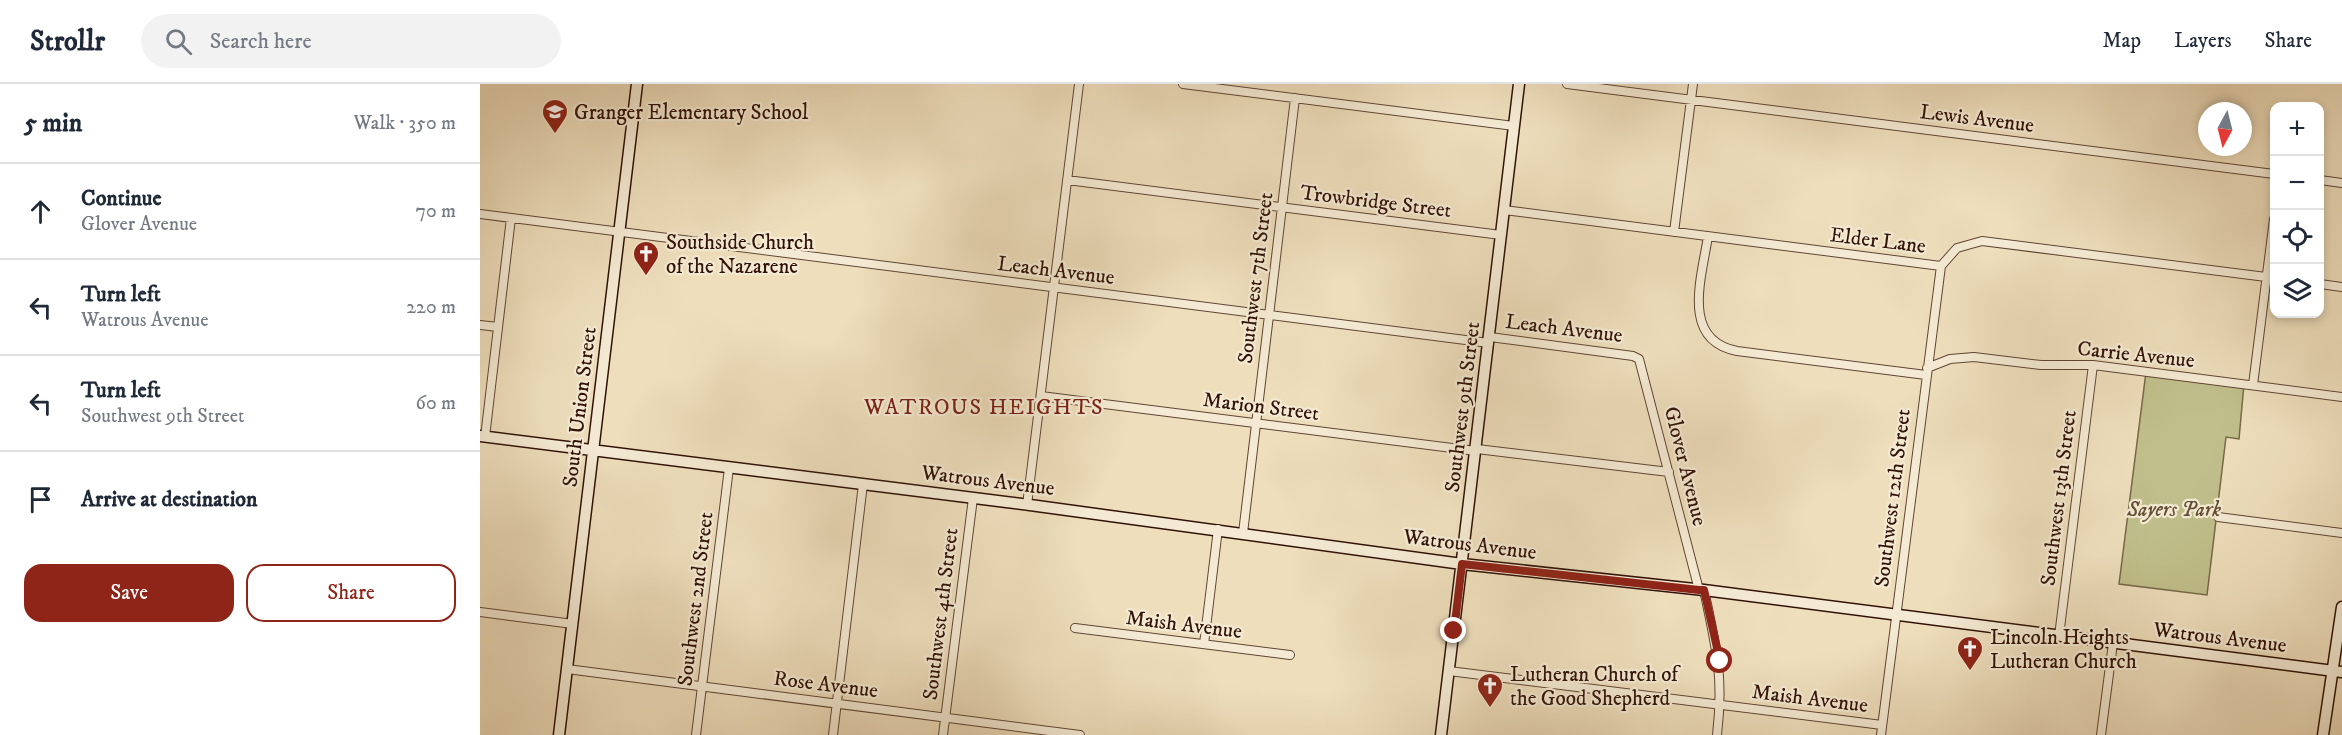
<!DOCTYPE html>
<meta charset="utf-8">
<style>
:root{--surface:#fff;--page:#f2f2f3;--text:#1f2937;--muted:#747a83;--line:#e0e1e3;--accent:#8f2418}
body{margin:0;font-family:"IM FELL DW Pica",serif;background:var(--page);color:var(--text)}
.controls{position:absolute;right:18px;top:18px;display:grid;overflow:hidden;border-radius:12px;box-shadow:0 3px 9px #0003}
.controls button{width:54px;height:54px;display:grid;place-items:center;padding:0;border:0;border-bottom:2px solid var(--line);background:var(--surface);color:var(--text);font:30px sans-serif}
.compass{position:absolute;left:1718px;top:18px;width:54px;height:54px;border-radius:50%;background:var(--surface);box-shadow:0 3px 9px #0003;rotate:187deg}
.stop{position:absolute;width:18px;height:18px;margin:-14px;border:4px solid #8f2418;border-radius:50%;background:#fff}
.stop.end{background:#8f2418;border-color:#fff;box-shadow:0 2px 6px #0008}
.list{margin:0;padding:0;list-style:none}
h2{display:flex;justify-content:space-between;align-items:center;height:78px;margin:0;padding:0 24px;font-size:26px}
h2 small{font-size:20px;font-weight:400;color:var(--muted)}
.list li{display:grid;grid-template-columns:39px 1fr auto;gap:18px;align-items:center;box-sizing:border-box;height:96px;padding:0 24px;border-top:2px solid var(--line)}
.list b{display:block;font-size:22px;white-space:nowrap}
.list p{margin:0;font-size:20px;white-space:nowrap;color:var(--muted)}
.list em{font-size:20px;font-style:normal;color:var(--muted)}
.actions{display:flex;gap:12px;padding:18px 24px}
.actions a{flex:1;padding:14px 0;border:2px solid var(--accent);border-radius:18px;text-align:center;font-size:21px;color:var(--accent)}
.actions .main{background:var(--accent);color:#fff}
.icon{flex:none;width:33px;height:33px;fill:none;stroke:currentColor;stroke-width:2;stroke-linecap:round;stroke-linejoin:round}
.map{position:relative;flex:none;width:1862px;height:651px;overflow:hidden}
header{display:flex;align-items:center;gap:36px;box-sizing:border-box;height:84px;padding:0 30px;background:var(--surface);border-bottom:2px solid var(--line)}
header strong{font-size:28px}
nav{display:flex;gap:33px;margin-inline-start:auto;font-size:21px}
.search{width:420px;height:54px;background:var(--page);display:flex;align-items:center;gap:15px;box-sizing:border-box;padding:0 21px;border-radius:33px;color:var(--muted);font-size:22px}
main{display:flex}
aside{flex:1;background:var(--surface)}
.map>svg:first-child{display:block}
</style>
<header>
<strong>Strollr</strong>
<div class="search"><svg class="icon" aria-label="search" viewBox="0 0 24 24"><circle cx="10" cy="10" r="6"/><path d="M15 15l6 6"/></svg>Search here</div>
<nav><a>Map</a><a>Layers</a><a>Share</a></nav>
</header>
<main>
<aside>
<h2>5 min<small>Walk · 350 m</small></h2>
<ul class="list">
<li><svg class="icon" aria-label="ahead" viewBox="0 0 24 24"><path d="M12 20V5M6 11l6-6 6 6"/></svg><div><b>Continue</b><p>Glover Avenue</p></div><em>70 m</em></li>
<li><svg class="icon" aria-label="left" viewBox="0 0 24 24"><path d="M17 20v-9H6M10 6l-5 5 5 5"/></svg><div><b>Turn left</b><p>Watrous Avenue</p></div><em>220 m</em></li>
<li><svg class="icon" aria-label="left" viewBox="0 0 24 24"><path d="M17 20v-9H6M10 6l-5 5 5 5"/></svg><div><b>Turn left</b><p>Southwest 9th Street</p></div><em>60 m</em></li>
<li><svg class="icon" aria-label="arrive" viewBox="0 0 24 24"><path d="M6 21V4h12l-3 4 3 4H6"/></svg><div><b>Arrive at destination</b></div></li>
</ul>
<div class="actions"><a class="main">Save</a><a>Share</a></div>
</aside>
<div class="map">
<svg width="1862" height="651" viewBox="0 0 1862 651">
<rect width="100%" height="100%" fill="#eedebc"/>
<filter id="stains"><feTurbulence type="fractalNoise" baseFrequency=".00333" numOctaves="4"/><feColorMatrix values="0 0 0 0 .2 0 0 0 0 .09 0 0 0 0 .02 0 0 0 .5 -.17"/></filter>
<radialGradient id="worn" r=".72"><stop offset=".6" stop-color="#630" stop-opacity="0"/><stop offset="1" stop-color="#630" stop-opacity=".3"/></radialGradient>
<path fill="#c0bf8b" stroke="#786849" stroke-width="1.5" d="M 1666,288 L 1764,300 L 1759,355 L 1746,353 L 1727,511 L 1639,500 Z"/>
<g fill="none" stroke-linecap="round" stroke-linejoin="round">
<defs>
<path id="street" d="M 703,0 L 1034,42
M 1087,0 L 1794,90
M 587,96 L 1021,151
M 1840,96 L 1862,99
M 1024,126 L 1461,182 L 1477,164 L 1502,157 L 1794,194
M 0,130 L 1009,259
M 1194,148 L 1213,0
M 1228,152 C 1222,193 1200,256 1257,267 L 1446,291
M 1840,200 L 1862,203
M 0,241 L 18,243
M 1010,253 L 1153,272 L 1159,275 L 1219,506
M 1447,284 L 1470,275 L 1494,273 L 1561,281 L 1613,281 L 1862,313
M 1773,301 L 1794,135
M 561,312 L 996,367
M 5,353 L 31,134
M 997,365 L 1189,388
M 547,421 L 599,0
M 1738,433 L 1862,449
M 763,449 L 815,14
M 1224,506 C 1236,563 1244,592 1237,651
M 0,528 L 93,540
M 595,544 L 810,571
M 1579,552 L 1613,281
M 724,560 L 738,445
M 87,585 L 600,651
M 969,587 L 1402,641
M 216,651 L 249,384
M 353,651 L 383,400
M 463,651 L 493,414
M 1401,651 L 1461,182
M 1621,651 L 1633,559"/>
<path id="secondary" d="M 0,352 L 550,421 L 982,480 L 1224,506 L 1862,588
M 79,651 L 157,0
M 961,651 L 1039,0
M 1843,651 L 1862,523"/>
</defs>
<use href="#street" stroke="#604534" stroke-width="10"/>
<use href="#secondary" stroke="#311207" stroke-width="13"/>
<use href="#street" stroke="#f4ead3" stroke-width="8"/>
<use href="#secondary" stroke="#f4ead3" stroke-width="10"/>
</g>
<g fill="none" stroke-linecap="round" stroke-linejoin="round">
<path stroke="#8f2418" stroke-width="8" d="M 974,547 L 982,480 L 1219,506 L 1224,506 L 1240,577"/>
</g>
<defs>
<symbol id="school-pin" viewBox="-11 -11 22 30"><path d="M0 17L-7.5 6A9.5 9.5 0 1 1 7.5 6Z" fill="#8f2418" stroke="#f4ead3"/><path d="M0-5L7-2L0 1L-7-2ZM-4 1L0 2.5L4 1V4Q0 6-4 4Z" fill="#fff"/></symbol>
<symbol id="church-pin" viewBox="-11 -11 22 30"><path d="M0 17L-7.5 6A9.5 9.5 0 1 1 7.5 6Z" fill="#8f2418" stroke="#f4ead3"/><path d="M-1.2-6h2.4v3.5h3.3v2.4h-3.3V6h-2.4V-.1h-3.3v-2.4h3.3Z" fill="#fff"/></symbol>
</defs>
<g fill-rule="evenodd">
<use href="#school-pin" x="60" y="13" width="30" height="40"/>
<use href="#church-pin" x="151" y="155" width="30" height="40"/>
<use href="#church-pin" x="1475" y="550" width="30" height="40"/>
<use href="#church-pin" x="995" y="587" width="30" height="40"/>
</g>
<g text-anchor="middle" stroke-width="4.5" stroke-linejoin="round" paint-order="stroke">
<g font-size="21" fill="#311207" stroke="#f4ead3" text-anchor="start">
<text x="94" y="35">Granger Elementary School</text>
<text x="186" y="165">Southside Church<tspan x="186" dy="24">of the Nazarene</tspan></text>
<text x="1510" y="560">Lincoln Heights<tspan x="1510" dy="24">Lutheran Church</tspan></text>
<text x="1030" y="597">Lutheran Church of<tspan x="1030" dy="24">the Good Shepherd</tspan></text>
</g>
<g font-size="21" fill="#311207" stroke="#f4ead3">
<text transform="translate(1497 34) rotate(7)" y="7">Lewis Avenue</text>
<text transform="translate(896 117) rotate(7)" y="7">Trowbridge Street</text>
<text transform="translate(1398 156) rotate(7)" y="7">Elder Lane</text>
<text transform="translate(576 186) rotate(7)" y="7">Leach Avenue</text>
<text transform="translate(775 194) rotate(-83)" y="7">Southwest 7th Street</text>
<text transform="translate(1084 244) rotate(7)" y="7">Leach Avenue</text>
<text transform="translate(1656 270) rotate(6)" y="7">Carrie Avenue</text>
<text transform="translate(781 322) rotate(7)" y="7">Marion Street</text>
<text transform="translate(99 323) rotate(-83)" y="7">South Union Street</text>
<text transform="translate(982 323) rotate(-83)" y="7">Southwest 9th Street</text>
<text transform="translate(1206 382) rotate(76)" y="7">Glover Avenue</text>
<text transform="translate(508 396) rotate(7)" y="7">Watrous Avenue</text>
<text transform="translate(1412 414) rotate(-83)" y="7">Southwest 12th Street</text>
<text transform="translate(1578 414) rotate(-83)" y="7">Southwest 13th Street</text>
<text transform="translate(990 460) rotate(7)" y="7">Watrous Avenue</text>
<text transform="translate(215 515) rotate(-83)" y="7">Southwest 2nd Street</text>
<text transform="translate(460 530) rotate(-83)" y="7">Southwest 4th Street</text>
<text transform="translate(704 540) rotate(7)" y="7">Maish Avenue</text>
<text transform="translate(1740 553) rotate(7)" y="7">Watrous Avenue</text>
<text transform="translate(346 600) rotate(7)" y="7">Rose Avenue</text>
<text transform="translate(1330 614) rotate(7)" y="7">Maish Avenue</text>
</g>
<g font-size="21" font-style="italic" fill="#634f35" stroke="#f4ead3">
<text x="1694" y="432">Sayers Park</text>
</g>
<g font-size="22" letter-spacing="1.5" fill="#7a1f14" stroke="#f4ead3">
<text x="504" y="330">WATROUS HEIGHTS</text>
</g>
</g>
<rect width="100%" height="100%" filter="url(#stains)"/>
<rect width="100%" height="100%" fill="url(#worn)"/>
</svg>
<div class="controls">
<button>+</button>
<button>−</button>
<button><svg class="icon" aria-label="locate" viewBox="0 0 24 24"><circle cx="12" cy="12" r="6"/><path d="M12 2v4M12 18v4M2 12h4M18 12h4"/></svg></button>
<button><svg class="icon" aria-label="layers" viewBox="0 0 24 24"><path d="M12 4l9 5-9 5-9-5zM3 14l9 5 9-5"/></svg></button>
</div>
<svg class="compass" viewBox="-18 -18 36 36"><path d="M0-13l5 13h-10z" fill="#e53935"/><path d="M0 13l5-13h-10z" fill="#747a83"/></svg>
<div class="stop" style="left:1240px;top:577px"></div>
<div class="stop end" style="left:974px;top:547px"></div>
</div>
</main>
